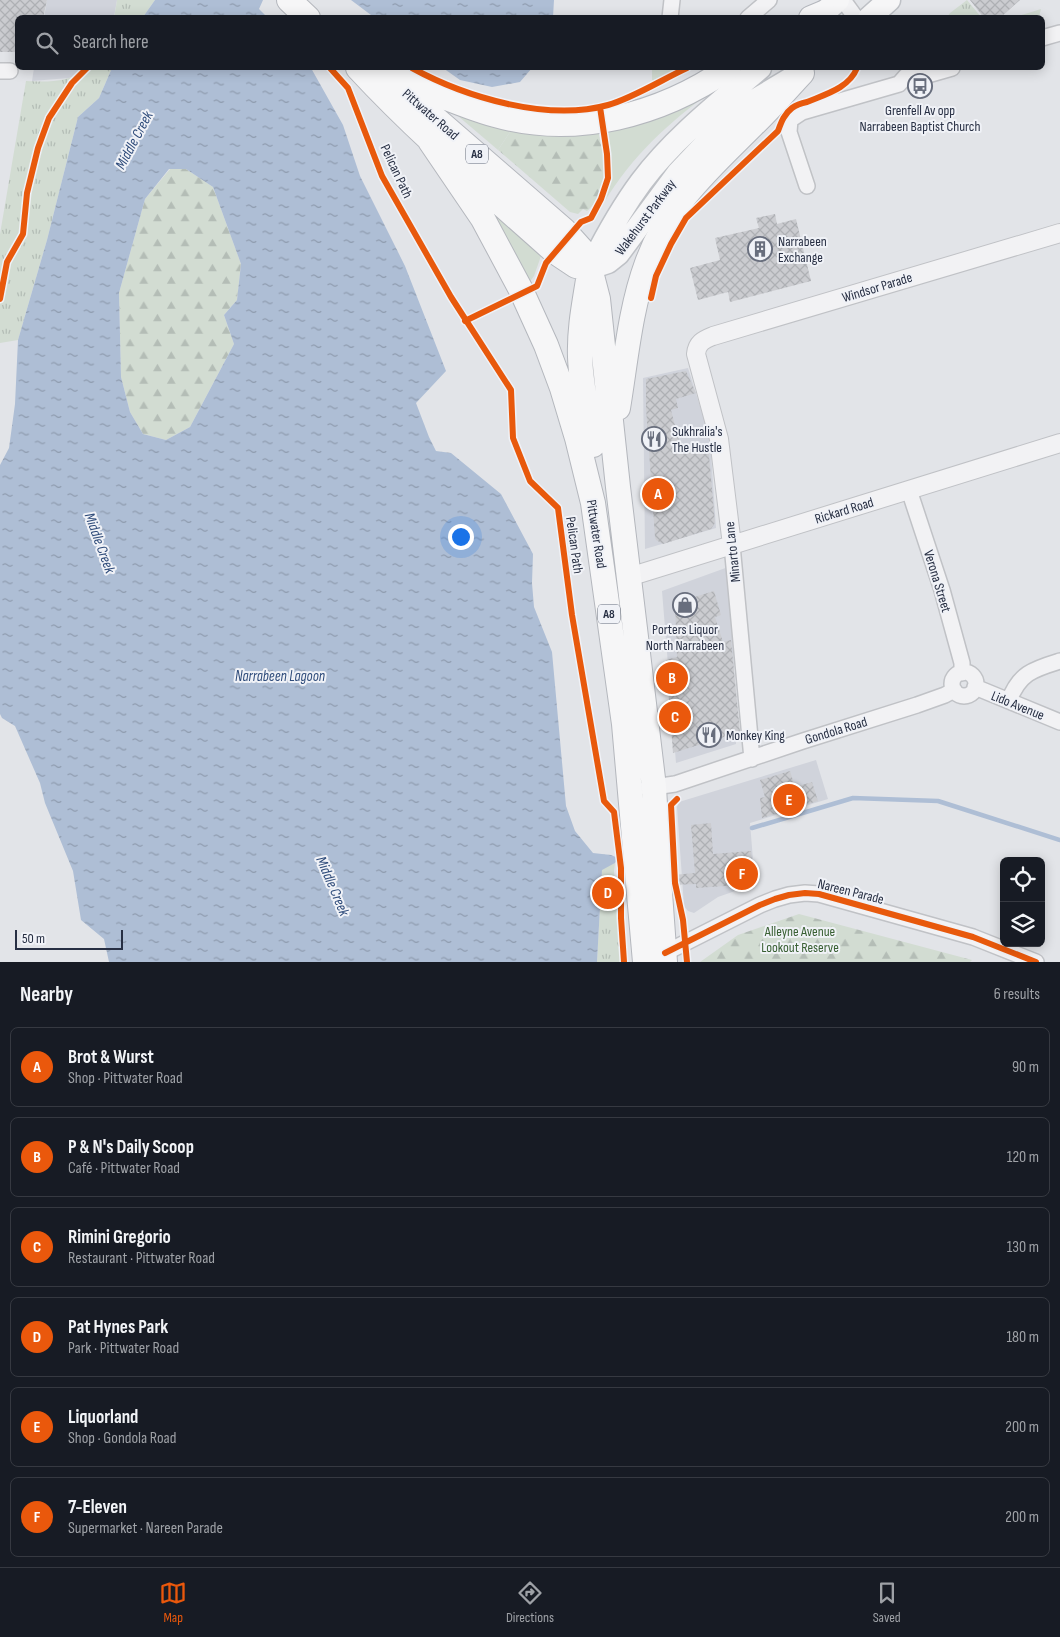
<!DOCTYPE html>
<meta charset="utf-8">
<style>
:root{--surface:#171b24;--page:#20242c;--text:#f1f3f6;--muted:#9ea1a6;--line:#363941;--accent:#ea580c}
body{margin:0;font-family:"Sofia Sans Condensed",sans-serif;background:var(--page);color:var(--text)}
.controls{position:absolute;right:15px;bottom:15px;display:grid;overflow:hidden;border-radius:8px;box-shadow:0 2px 12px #0003}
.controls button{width:45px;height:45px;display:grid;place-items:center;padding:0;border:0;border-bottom:1px solid var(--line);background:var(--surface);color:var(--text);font:25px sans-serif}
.scale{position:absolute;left:15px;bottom:12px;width:108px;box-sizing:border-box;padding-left:5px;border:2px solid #272f43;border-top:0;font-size:14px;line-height:18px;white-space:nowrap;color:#272f43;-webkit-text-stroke:4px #f0f2f7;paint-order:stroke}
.you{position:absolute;left:460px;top:536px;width:18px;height:18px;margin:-12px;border:4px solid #fff;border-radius:50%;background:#1a73e8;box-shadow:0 0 0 8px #1a73e833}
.badge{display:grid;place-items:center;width:32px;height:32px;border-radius:50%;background:var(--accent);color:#fff;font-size:16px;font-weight:700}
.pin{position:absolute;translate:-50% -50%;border:2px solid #fff;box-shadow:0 1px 5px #0006}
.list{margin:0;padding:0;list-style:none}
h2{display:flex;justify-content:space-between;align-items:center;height:65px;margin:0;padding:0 20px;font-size:21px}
h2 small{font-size:16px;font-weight:400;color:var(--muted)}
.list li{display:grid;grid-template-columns:32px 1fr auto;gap:15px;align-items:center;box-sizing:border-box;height:80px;margin:0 10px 10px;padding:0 10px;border:1px solid var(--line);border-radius:8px}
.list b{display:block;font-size:19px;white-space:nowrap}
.list p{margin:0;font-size:16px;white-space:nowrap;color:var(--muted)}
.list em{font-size:16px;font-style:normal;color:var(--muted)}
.icon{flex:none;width:28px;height:28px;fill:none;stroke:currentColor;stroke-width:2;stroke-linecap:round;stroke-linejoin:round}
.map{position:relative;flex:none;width:1060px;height:962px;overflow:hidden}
.search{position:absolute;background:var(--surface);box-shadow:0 2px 12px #0003;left:15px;right:15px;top:15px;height:55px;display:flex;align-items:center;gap:12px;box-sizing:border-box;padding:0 18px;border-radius:8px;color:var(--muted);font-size:19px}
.sheet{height:605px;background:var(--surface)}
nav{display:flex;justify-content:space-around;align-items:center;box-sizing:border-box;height:70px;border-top:1px solid var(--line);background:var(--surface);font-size:14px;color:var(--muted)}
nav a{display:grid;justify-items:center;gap:2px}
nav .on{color:var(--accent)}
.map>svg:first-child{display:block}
</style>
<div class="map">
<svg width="1060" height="962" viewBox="0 0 1060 962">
<defs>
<pattern id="forest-firs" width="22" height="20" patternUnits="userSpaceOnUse" patternTransform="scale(1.25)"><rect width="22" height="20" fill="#d2dcd2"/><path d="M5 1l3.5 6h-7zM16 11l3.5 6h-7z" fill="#b4bdb6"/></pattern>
<pattern id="park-tufts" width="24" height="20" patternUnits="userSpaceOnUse" patternTransform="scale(1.25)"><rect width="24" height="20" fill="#d2dcd2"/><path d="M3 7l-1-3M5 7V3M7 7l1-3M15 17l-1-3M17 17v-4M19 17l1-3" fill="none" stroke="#b4bdb6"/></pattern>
<pattern id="water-ripples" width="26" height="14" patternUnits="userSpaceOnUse" patternTransform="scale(1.25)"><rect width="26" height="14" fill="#aebed5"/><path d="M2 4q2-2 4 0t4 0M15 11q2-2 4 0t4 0" fill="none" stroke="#8e9bae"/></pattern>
<pattern id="building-cross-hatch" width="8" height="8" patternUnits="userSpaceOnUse" patternTransform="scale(1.25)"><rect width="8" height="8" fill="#cbccd0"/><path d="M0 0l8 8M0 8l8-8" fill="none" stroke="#aeb0b4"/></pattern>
</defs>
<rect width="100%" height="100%" fill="#e2e4e8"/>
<path fill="#d0d3db" d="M 47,0 L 117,0 L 114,17 L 44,18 Z
M 34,68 L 85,68 L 78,75 L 69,78 L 32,81 Z
M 688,368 L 710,438 L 716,528 L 645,549 L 643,378 Z
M 731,566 L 736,744 L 676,763 L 662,591 Z
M 816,760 L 828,799 L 750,823 L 755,884 L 718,897 L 694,913 L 688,911 L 684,906 L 677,807 L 679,802 Z"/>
<path fill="#d2dcd2" d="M 1041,9 L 1039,17 L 1015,17 Z
M 652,68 L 682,68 L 655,82 L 652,80 Z
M 705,96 C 661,129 626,163 599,211 L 597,210 L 608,191 L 612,169 L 606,131 Z
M 458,116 L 514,126 L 498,150 Z
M 472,188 L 541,256 L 534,276 L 529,283 Z"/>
<path fill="url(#forest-firs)" d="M 514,126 L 598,129 C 600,142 604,155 605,168 C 606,181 598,203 587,211 L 583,209 L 578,214 L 570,212 L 498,150 Z
M 170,169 L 186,169 L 213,187 L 241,264 L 237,300 L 224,315 L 234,344 L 190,427 L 166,440 L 143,434 L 130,412 L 121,377 L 119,293 L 145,199 Z
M 799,914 L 972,960 L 970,962 L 700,962 L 738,935 Z"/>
<path fill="url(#park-tufts)" d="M 117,0 L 155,0 L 143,17 L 114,18 Z
M 967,0 L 981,17 L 947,17 L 950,13 Z
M 85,68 L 112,68 L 99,98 L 78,117 L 47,240 L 18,340 L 0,343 L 0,234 L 26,81 C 45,82 72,83 85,68 Z
M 615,863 L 614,871 L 621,962 L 597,962 L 602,869 Z"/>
<path fill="url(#water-ripples)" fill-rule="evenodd" d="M 155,0 L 263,0 L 259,9 L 267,17 L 143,17 Z
M 351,0 L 554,0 L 553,17 L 375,18 Z
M 112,68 L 311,68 L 343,125 L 360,176 L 405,266 L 446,371 L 416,403 L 429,437 L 436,451 L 451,453 L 501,494 L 533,554 L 532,583 L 534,607 L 552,652 L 566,806 L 575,831 L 593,853 L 611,855 L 618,858 L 615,863 L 602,870 L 597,962 L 109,962 L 104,939 L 81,920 L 73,871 L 45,803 L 40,783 L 15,726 L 2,718 L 0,714 L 0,465 L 9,448 L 15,404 L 18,340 L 47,240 L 78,117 L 99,98 ZM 169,169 L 186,169 L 213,187 L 241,264 L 237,300 L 224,315 L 234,344 L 190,427 L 166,440 L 143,434 L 130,412 L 121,377 L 119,293 L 145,199 Z
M 443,68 L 532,68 L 520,82 L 492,87 L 460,80 Z"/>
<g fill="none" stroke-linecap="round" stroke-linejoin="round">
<path stroke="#aebed5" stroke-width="4.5" d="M 752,828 L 853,798 L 938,801 L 1060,840"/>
</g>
<path fill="url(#building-cross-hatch)" d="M 0,0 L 47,0 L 43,18 L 18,18 L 18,52 L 0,52 Z
M 970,0 L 1020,0 L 1000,18 L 984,18 Z
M 775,214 L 777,224 L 796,219 L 811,281 L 730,302 L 728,292 L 698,300 L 690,268 L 720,260 L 715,238 L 759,228 L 756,218 Z
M 686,371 L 696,393 L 676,399 L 678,408 L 671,410 L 682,452 L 708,444 L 715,523 L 711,529 L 663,544 L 656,540 L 655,537 L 646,408 L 646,379 Z
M 714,591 L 721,615 L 715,617 L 723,642 L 731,640 L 740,732 L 673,753 L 666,660 L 677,657 L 675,603 Z
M 790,771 L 795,787 L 812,782 L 818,801 L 762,818 L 760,798 L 765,797 L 760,780 Z
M 711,823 L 713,854 L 751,851 L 754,884 L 696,888 L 696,884 L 673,885 L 673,875 L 695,873 L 691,825 Z"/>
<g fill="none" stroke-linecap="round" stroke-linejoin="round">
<defs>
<path id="minor" d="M 843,0 L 856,18
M 670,18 L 672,0
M 748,18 L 769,0
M 1042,38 L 1060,33
M 0,71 L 10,71
M 807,186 L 789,132 L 790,120 L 802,112 L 899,84 L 906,76 L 931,74 L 952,68
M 909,490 L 942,590 L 962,663 L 962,673
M 732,545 L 752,759
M952 684a12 12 0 1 1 24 0a12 12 0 1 1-24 0Z
M 975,687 L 1060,722
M 1009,701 C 1019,673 1034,669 1060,661
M 647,788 L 675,784 L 803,741 L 917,705 L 945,695 L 954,690
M 665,953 L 760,905 L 775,899 L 789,895 L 805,893 L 819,894 L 973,937 L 1036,962"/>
<path id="tertiary" d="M 732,545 L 719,439 L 696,354 C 697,343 703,340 713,336 L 1060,233
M 629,577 L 1060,443"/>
<path id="primary" d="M 818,18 L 838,0
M 869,18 L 889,0
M 590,268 L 608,262 L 618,254 L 678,173 L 711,138 L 749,104 L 794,77
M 590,268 C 605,238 621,209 641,182 C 674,138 719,103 760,68"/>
<path id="trunk" d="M 289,0 L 308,18
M 811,18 L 823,13
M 358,68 C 419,134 488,192 555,252 L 576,266 L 590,268
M 375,68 L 383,73 L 564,230 L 582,250 L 590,268 L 598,299 L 618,487 L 654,787 L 660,893 L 665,962
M 399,79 C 431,91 462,106 495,115 C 576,138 661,115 729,68
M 430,141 L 483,219 L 521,290 L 546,345 L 562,388 L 577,438 L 593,503 L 624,724 L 645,962
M 588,280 C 584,305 579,330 580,357 C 581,386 588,416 593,445
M 618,408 C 626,360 630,309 647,263 C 668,204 710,168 753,125 C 770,109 786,90 802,73"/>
</defs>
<use href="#minor" stroke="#c0c2c6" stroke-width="18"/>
<use href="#tertiary" stroke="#c0c2c6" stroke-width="20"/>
<use href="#primary" stroke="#bec1c6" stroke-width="25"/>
<use href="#trunk" stroke="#b4b7bd" stroke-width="26"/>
<use href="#minor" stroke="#f2f2f4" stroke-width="15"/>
<use href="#tertiary" stroke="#f2f2f4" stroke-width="18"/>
<use href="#primary" stroke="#f6f6f7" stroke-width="22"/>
<use href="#trunk" stroke="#f6f6f7" stroke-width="24"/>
<defs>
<path id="cycleway" d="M 330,68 L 348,88 L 382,176 L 451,297 L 511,390 L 513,438 L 530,481 L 558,508 L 572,615 L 604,801 L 614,812 L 621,868 L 621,918 L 624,962
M 412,68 C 465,97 547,122 608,105 C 633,98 663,79 687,68
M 651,298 L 656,276 L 671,244 L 686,218 L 778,131 C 781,123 784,114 792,108 C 796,105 802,103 807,102 C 826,94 849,88 857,68
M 0,299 L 7,262 L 23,234 L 27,193 L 38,148 L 49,118 L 72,83 L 87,68
M 465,321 L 537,286 L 546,263 L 581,222 L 591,218 L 601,199 L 608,178 L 607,154 L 600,107
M 677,799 L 671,805 L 675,883 L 683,920 L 687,962
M 665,953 L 760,905 L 775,899 L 789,895 L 805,893 L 819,894 L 973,937 L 1036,962"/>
</defs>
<use href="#cycleway" stroke="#f0f2f7" stroke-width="9"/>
<use href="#cycleway" stroke="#e8590c" stroke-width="6"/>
</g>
<defs>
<symbol id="bus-ring" viewBox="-11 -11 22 22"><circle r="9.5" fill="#f0f2f7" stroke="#686e7d" stroke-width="1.5"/><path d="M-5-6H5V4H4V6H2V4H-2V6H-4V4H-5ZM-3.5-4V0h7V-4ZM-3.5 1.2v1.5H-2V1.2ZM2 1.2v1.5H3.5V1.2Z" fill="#686e7d"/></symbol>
<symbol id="building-ring" viewBox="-11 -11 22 22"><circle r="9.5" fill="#f0f2f7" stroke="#686e7d" stroke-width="1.5"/><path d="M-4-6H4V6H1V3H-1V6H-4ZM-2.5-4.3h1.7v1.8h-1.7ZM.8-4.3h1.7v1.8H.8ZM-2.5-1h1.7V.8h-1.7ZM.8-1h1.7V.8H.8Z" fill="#686e7d"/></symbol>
<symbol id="restaurant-ring" viewBox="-11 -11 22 22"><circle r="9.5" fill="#f0f2f7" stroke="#686e7d" stroke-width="1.5"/><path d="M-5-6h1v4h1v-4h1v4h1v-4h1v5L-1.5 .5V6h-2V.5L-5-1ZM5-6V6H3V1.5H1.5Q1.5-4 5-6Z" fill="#686e7d"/></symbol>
<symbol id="shop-ring" viewBox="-11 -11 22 22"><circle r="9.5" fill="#f0f2f7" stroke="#686e7d" stroke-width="1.5"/><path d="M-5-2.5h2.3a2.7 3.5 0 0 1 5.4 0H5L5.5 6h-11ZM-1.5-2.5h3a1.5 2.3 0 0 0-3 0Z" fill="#686e7d"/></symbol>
</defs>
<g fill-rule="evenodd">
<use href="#bus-ring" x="906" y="72" width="28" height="28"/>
<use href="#building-ring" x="746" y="235" width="28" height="28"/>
<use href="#restaurant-ring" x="640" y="425" width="28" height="28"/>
<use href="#shop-ring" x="671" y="591" width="28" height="28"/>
<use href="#restaurant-ring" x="695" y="721" width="28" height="28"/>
</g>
<g text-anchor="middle" stroke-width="4" stroke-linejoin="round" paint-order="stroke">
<g fill="#f0f2f7" stroke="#636a79" stroke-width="1">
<rect x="466" y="144.5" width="22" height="19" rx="4"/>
<rect x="598" y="604.5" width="22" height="19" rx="4"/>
</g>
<g font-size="12" font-weight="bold" fill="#272f43">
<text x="477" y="158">A8</text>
<text x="609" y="618">A8</text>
</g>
<g font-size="14" fill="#272f43" stroke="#f0f2f7" text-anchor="start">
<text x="920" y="115" text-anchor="middle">Grenfell Av opp<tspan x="920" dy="16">Narrabeen Baptist Church</tspan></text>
<text x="778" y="246">Narrabeen<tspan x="778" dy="16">Exchange</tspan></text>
<text x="672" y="436">Sukhralia's<tspan x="672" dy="16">The Hustle</tspan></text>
<text x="685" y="634" text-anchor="middle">Porters Liquor<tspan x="685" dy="16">North Narrabeen</tspan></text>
<text x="726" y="740">Monkey King</text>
</g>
<g font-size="14" fill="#272f43" stroke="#f0f2f7">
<text transform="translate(431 114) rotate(41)" y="5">Pittwater Road</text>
<text transform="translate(397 171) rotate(65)" y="5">Pelican Path</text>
<text transform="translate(645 217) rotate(-53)" y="5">Wakehurst Parkway</text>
<text transform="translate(877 287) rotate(-17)" y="5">Windsor Parade</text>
<text transform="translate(844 510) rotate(-17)" y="5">Rickard Road</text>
<text transform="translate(597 534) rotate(81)" y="5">Pittwater Road</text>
<text transform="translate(575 545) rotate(82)" y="5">Pelican Path</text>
<text transform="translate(732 552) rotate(-96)" y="5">Minarto Lane</text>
<text transform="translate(938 581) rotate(73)" y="5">Verona Street</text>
<text transform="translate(1018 705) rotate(22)" y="5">Lido Avenue</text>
<text transform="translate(836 730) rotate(-17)" y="5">Gondola Road</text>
<text transform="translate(851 891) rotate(14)" y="5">Nareen Parade</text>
</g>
<g font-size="14" fill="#396033" stroke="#f0f2f7">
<text x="800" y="936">Alleyne Avenue<tspan x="800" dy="16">Lookout Reserve</tspan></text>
</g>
<g font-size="15" font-style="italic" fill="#2e4b7a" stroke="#f0f2f7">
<text transform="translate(134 140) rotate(-62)" y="5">Middle Creek</text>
<text transform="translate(100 543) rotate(70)" y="5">Middle Creek</text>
<text x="280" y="681">Narrabeen Lagoon</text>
<text transform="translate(333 886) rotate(67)" y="5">Middle Creek</text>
</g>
</g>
</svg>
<div class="controls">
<button><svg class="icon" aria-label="locate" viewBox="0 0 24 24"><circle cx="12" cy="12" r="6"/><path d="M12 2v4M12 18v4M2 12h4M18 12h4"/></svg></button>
<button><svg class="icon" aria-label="layers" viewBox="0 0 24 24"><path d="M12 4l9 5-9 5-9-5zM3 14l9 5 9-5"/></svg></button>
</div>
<div class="scale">50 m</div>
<div class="you"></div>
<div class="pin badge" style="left:658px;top:494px">A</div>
<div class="pin badge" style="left:672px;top:678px">B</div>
<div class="pin badge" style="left:675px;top:717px">C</div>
<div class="pin badge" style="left:608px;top:893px">D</div>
<div class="pin badge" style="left:789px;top:800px">E</div>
<div class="pin badge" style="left:742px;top:874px">F</div>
<div class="search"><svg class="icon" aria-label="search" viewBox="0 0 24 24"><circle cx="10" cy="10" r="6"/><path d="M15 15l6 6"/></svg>Search here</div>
</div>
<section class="sheet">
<h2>Nearby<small>6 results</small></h2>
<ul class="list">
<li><span class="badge">A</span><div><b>Brot &amp; Wurst</b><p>Shop · Pittwater Road</p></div><em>90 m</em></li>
<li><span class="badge">B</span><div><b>P &amp; N's Daily Scoop</b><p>Café · Pittwater Road</p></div><em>120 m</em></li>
<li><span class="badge">C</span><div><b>Rimini Gregorio</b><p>Restaurant · Pittwater Road</p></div><em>130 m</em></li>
<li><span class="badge">D</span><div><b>Pat Hynes Park</b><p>Park · Pittwater Road</p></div><em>180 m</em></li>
<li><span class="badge">E</span><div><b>Liquorland</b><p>Shop · Gondola Road</p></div><em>200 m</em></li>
<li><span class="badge">F</span><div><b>7-Eleven</b><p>Supermarket · Nareen Parade</p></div><em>200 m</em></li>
</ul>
</section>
<nav>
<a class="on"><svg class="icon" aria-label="map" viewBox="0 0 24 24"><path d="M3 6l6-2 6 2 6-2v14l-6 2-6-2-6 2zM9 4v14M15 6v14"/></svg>Map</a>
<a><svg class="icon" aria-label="directions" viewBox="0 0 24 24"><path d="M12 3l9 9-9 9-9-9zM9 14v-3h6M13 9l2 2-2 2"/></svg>Directions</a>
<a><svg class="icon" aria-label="saved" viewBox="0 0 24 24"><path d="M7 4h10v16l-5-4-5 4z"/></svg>Saved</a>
</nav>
